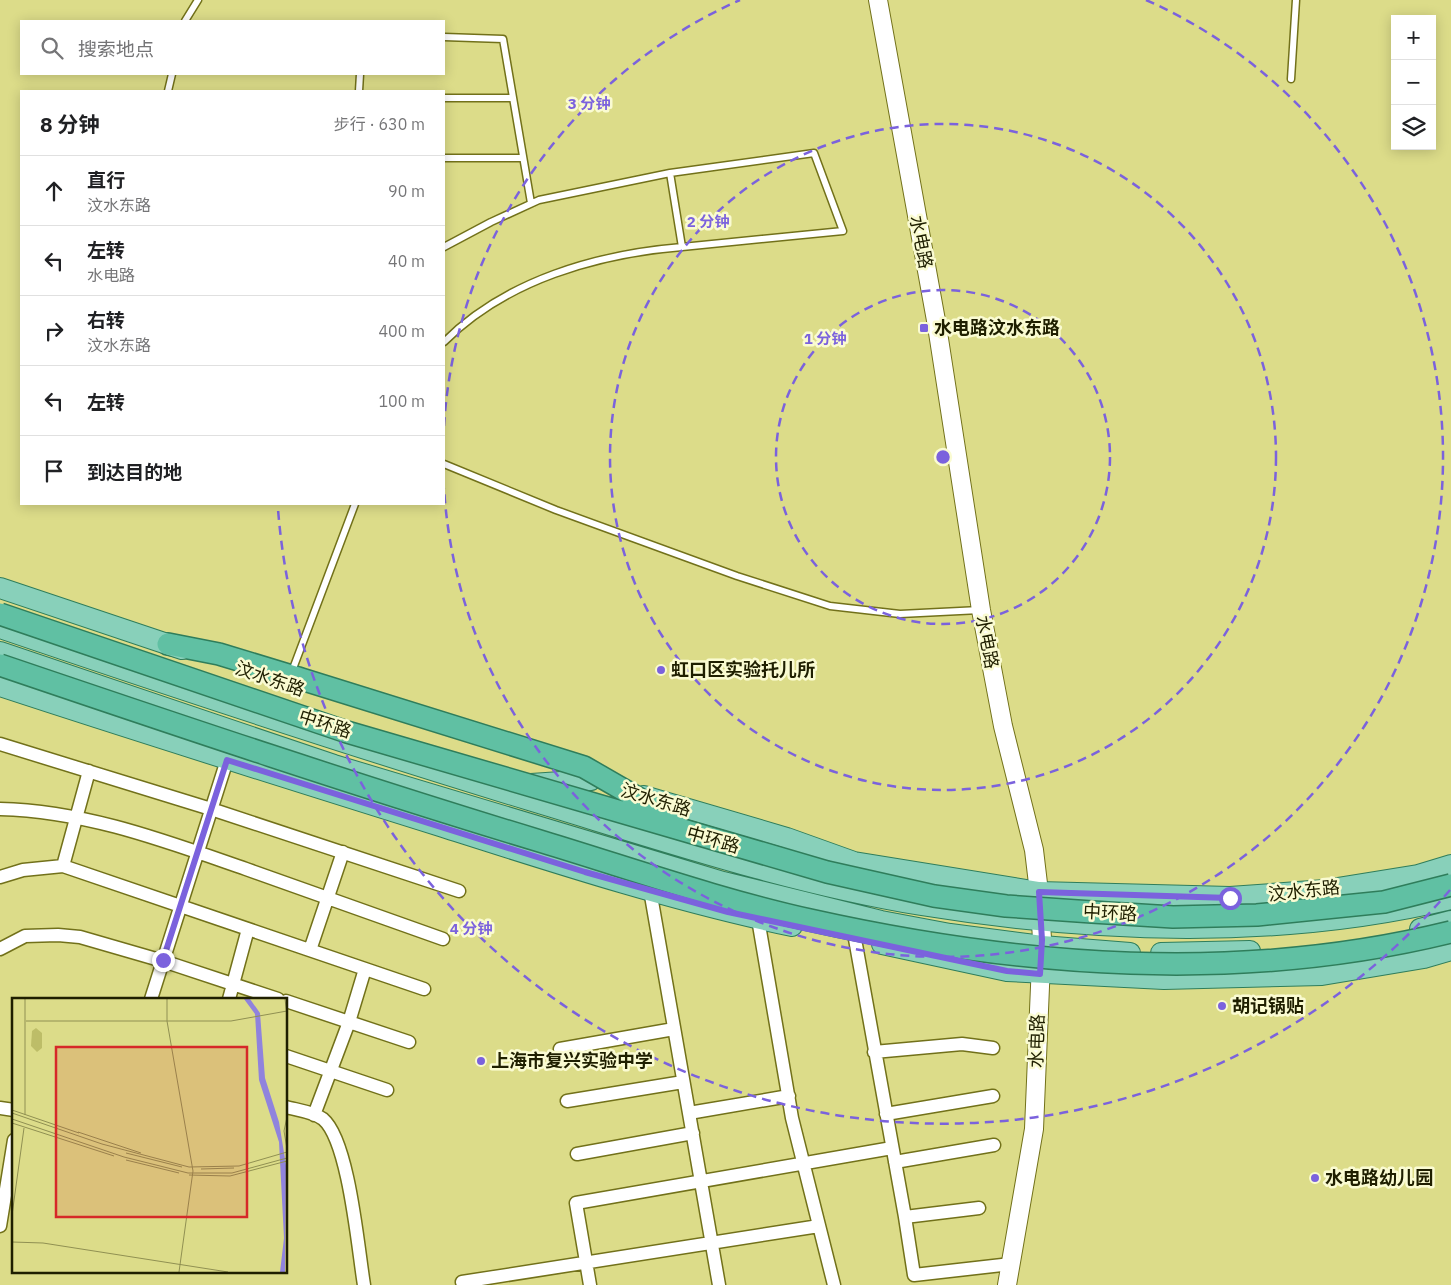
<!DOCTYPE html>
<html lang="zh">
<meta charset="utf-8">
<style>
:root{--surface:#fff;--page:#f2f2f2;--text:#202124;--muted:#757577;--line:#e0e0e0}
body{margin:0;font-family:"IBM Plex Sans","Noto Sans SC",sans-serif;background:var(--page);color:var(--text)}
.controls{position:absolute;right:15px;top:15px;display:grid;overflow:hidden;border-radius:0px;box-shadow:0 2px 12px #0003}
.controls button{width:45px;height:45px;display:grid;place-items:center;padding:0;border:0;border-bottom:1px solid var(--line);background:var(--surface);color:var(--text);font:25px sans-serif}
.stop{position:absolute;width:15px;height:15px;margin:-11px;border:4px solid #7b62dd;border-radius:50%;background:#fff}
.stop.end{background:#7b62dd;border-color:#fff;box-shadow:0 1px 5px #0008}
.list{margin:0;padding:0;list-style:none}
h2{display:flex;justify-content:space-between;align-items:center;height:65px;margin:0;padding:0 20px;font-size:21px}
h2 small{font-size:16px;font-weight:400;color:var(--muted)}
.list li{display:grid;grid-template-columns:32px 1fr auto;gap:15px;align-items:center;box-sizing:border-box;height:70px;padding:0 20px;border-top:1px solid var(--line)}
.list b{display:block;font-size:19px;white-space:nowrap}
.list p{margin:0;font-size:16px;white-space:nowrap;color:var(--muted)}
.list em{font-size:16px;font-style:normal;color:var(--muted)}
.icon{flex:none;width:28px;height:28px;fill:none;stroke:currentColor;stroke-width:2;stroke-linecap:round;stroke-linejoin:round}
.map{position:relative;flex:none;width:1451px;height:1285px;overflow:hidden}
.search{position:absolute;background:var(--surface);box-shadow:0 2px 12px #0003;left:20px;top:20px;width:425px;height:55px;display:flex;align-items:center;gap:12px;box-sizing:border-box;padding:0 18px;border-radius:0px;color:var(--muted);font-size:19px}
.panel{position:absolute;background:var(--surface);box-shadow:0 2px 12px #0003;left:20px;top:90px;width:425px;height:415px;border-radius:0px}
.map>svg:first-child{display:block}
</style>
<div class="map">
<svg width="1451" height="1285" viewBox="0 0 1451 1285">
<rect width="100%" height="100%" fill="#dcdc89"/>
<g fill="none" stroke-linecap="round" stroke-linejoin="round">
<defs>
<path id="service" d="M 185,21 L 198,0
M 444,37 L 503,39 L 531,203
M 1291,79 L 1296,0
M 168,91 L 172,74
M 359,91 L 360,74
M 444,98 L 513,98
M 444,158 L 523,158
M 444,247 L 491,222 L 539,200 L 670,173
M 444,342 C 506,280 597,254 682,247 L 843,231 L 814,153 L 670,173 L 682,247
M 444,464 L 556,510 L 737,576 L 830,606 L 900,614 L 980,610
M 294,666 L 355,504"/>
<path id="minor" d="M 0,744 L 211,809 L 459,891
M 0,809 C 86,811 165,841 246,869 C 312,892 377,916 443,939
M 63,866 L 89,771
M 0,877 L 23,870 L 63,866 L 424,989
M 650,890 L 719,1285
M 758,919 L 792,1118 L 834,1285
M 855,939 L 905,1217 L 979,1208
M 0,949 L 25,936 L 58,935 L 80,937 L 163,961 L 278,999
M 310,950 L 343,852
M 151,999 L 227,760
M 229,999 L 248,929
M 286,1001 L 409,1042
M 560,1049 L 674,1029
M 874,1052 L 962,1044 L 993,1048
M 286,1056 L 387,1090
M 567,1101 L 683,1082
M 286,1107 C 297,1110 314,1112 323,1119 C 349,1141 358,1249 364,1285
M 0,1108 L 14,1110
M 689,1113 L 789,1096
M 886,1114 L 993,1096
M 314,1115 L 349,1022 L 365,969
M 577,1154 L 693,1133
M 895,1162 L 994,1145
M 905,1217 L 914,1275 L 1011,1264
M 0,1226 L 14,1140
M 462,1282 L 819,1226
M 590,1285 L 576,1203 L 892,1148"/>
<path id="secondary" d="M 878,0 L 937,326 L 981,610 L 1003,726 L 1034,850 L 1039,892 L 1042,939 L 1034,1129 L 1007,1285"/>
<path id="primary" d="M 0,588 L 182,649
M 0,628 C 176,688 352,746 529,800 C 658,839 788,883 921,905 C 1093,933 1281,940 1451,899
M 0,652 L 334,765 L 723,882 L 881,921 L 950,934 L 1042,946 L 1130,953
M 0,686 C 146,734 293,780 440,826 C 556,863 673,901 792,926
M 531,784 L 591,780
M 644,796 L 787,838 L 854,862 L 1039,892 L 1230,897 L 1325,890 L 1418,875 L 1451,865
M 1420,929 L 1451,921
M 882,944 L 1007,971 L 1164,979 L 1322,975 L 1424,958 L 1451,950
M 1161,953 L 1250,951"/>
<path id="trunk" d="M 168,644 L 219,654 L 298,678"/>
</defs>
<use href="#service" stroke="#72711a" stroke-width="9"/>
<use href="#minor" stroke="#72711a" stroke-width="15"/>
<use href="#secondary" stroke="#72711a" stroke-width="20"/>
<use href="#primary" stroke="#2f7d5b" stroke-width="22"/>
<use href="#trunk" stroke="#2f7d5b" stroke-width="24"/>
<use href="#service" stroke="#fff" stroke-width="6"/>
<use href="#minor" stroke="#fff" stroke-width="12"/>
<use href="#secondary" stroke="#fff" stroke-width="18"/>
<use href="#primary" stroke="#88d0ba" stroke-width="20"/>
<use href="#trunk" stroke="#60c0a3" stroke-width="21"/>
<defs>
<path id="trunk-bridge" d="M 0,614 L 347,732 L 827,872 L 934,896 L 1006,906 L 1092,912 L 1173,917 L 1257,915 L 1384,902 L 1451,885
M 0,665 C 180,726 361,787 543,842 C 632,869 720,900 810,920 C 1021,967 1240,984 1451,932
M 298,678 L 584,767 L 676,820"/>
</defs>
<use href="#trunk-bridge" stroke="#2f7d5b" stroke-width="24" stroke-linecap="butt"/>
<use href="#trunk-bridge" stroke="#60c0a3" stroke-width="21"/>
</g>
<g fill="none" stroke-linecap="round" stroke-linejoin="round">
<path stroke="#7b62dd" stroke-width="6" d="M 163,960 L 227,760 L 585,872 L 728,912 L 1007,971 L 1040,974 L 1042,940 L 1039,892 L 1230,898"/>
</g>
<g fill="none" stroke="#7b62dd" stroke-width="2.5" stroke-dasharray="9 6">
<circle cx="943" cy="457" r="167"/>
<circle cx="943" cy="457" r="333"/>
<path d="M444 426A500 500 0 0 1 740 0M1146 0A500 500 0 1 1 444 488"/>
<path d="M1450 890A667 667 0 0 1 278 509"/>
</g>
<g fill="#7b62dd" stroke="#fafbd2" stroke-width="2">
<rect x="919" y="323" width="10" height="10" rx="2.5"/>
<circle cx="661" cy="670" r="5"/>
<circle cx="1222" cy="1006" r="5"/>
<circle cx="481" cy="1061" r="5"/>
<circle cx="1315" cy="1178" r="5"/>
</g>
<g text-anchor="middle" stroke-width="5" stroke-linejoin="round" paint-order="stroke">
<g font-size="18" fill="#1f1f00" stroke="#fafbd2">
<text transform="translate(921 242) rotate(79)" y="6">水电路</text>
<text transform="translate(987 642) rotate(79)" y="6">水电路</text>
<text transform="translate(270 679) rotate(19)" y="6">汶水东路</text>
<text transform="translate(325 724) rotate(18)" y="6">中环路</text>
<text transform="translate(656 800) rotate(17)" y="6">汶水东路</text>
<text transform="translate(713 840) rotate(16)" y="6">中环路</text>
<text transform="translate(1304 891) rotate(-6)" y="6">汶水东路</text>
<text transform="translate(1110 913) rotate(3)" y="6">中环路</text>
<text transform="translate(1037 1041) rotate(-88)" y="6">水电路</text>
</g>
<g font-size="18" font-weight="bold" fill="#1f1f00" stroke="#fafbd2" text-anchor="start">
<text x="934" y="334">水电路汶水东路</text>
<text x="671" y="676">虹口区实验托儿所</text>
<text x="1232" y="1012">胡记锅贴</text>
<text x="491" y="1067">上海市复兴实验中学</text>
<text x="1325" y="1184">水电路幼儿园</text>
</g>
</g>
<g transform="translate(12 998)">
<rect width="275" height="275" fill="#dcdc89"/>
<path d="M 24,30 L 30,35 L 30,50 L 25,54 L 19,48 L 20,33 Z" fill="#bdbd68"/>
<path d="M 232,1 L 238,1 L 248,15 L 253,80 L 267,124 L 274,167 L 273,274 L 268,274 L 272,240 L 267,144 L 247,82 L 243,16 Z" fill="#9083dd"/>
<path fill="none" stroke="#909052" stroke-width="1" d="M 13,1 L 13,117M 155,1 L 155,23 L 181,173 L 167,274M 273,1 L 275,17M 14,23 L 219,23 L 275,13M 0,112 L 67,135M 0,115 L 90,146 L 177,169 L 227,168 L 275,154M 0,121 L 112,159 L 176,175 L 220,175 L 275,160M 0,125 L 102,158M 66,134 L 129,155M 275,151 L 272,133 L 275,119M 114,155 L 170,169M 114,162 L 167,175M 189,171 L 222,170M 177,177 L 218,178 L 275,163M 0,217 L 12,130M 0,244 L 31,245 L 216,274"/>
<path fill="#d62828" fill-opacity="0.15" stroke="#d62828" stroke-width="2.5" d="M 44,49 L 235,49 L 235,219 L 44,219 Z"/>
<rect width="275" height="275" fill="none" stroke="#1f1f00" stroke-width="2.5"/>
</g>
<circle cx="943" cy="457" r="8" fill="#7b62dd" stroke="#fafbd2" stroke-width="2.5"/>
<g font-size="15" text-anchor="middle" font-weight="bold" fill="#7b62dd" stroke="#fafbd2" stroke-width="5" stroke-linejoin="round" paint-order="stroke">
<text x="589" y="109">3 分钟</text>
<text x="708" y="227">2 分钟</text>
<text x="825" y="344">1 分钟</text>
<text x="471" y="934">4 分钟</text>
</g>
</svg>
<div class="controls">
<button>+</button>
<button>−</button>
<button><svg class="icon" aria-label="layers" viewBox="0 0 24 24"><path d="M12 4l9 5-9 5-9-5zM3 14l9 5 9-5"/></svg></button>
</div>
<div class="stop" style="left:1230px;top:898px"></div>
<div class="stop end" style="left:163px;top:960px"></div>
<div class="search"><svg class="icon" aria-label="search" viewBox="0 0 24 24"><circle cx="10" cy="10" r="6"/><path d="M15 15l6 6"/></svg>搜索地点</div>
<section class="panel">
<h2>8 分钟<small>步行 · 630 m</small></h2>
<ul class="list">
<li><svg class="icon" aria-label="ahead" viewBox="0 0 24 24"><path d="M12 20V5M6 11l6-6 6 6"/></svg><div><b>直行</b><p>汶水东路</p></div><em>90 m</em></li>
<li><svg class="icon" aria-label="left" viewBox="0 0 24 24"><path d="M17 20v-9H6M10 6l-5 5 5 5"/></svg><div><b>左转</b><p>水电路</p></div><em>40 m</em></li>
<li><svg class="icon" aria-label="right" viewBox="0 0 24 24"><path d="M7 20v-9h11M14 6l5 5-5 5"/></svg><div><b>右转</b><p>汶水东路</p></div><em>400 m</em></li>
<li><svg class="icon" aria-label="left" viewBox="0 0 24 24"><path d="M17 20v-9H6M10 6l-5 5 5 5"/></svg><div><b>左转</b></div><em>100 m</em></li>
<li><svg class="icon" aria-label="arrive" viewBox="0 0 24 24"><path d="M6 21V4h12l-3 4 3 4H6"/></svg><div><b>到达目的地</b></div></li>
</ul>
</section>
</div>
